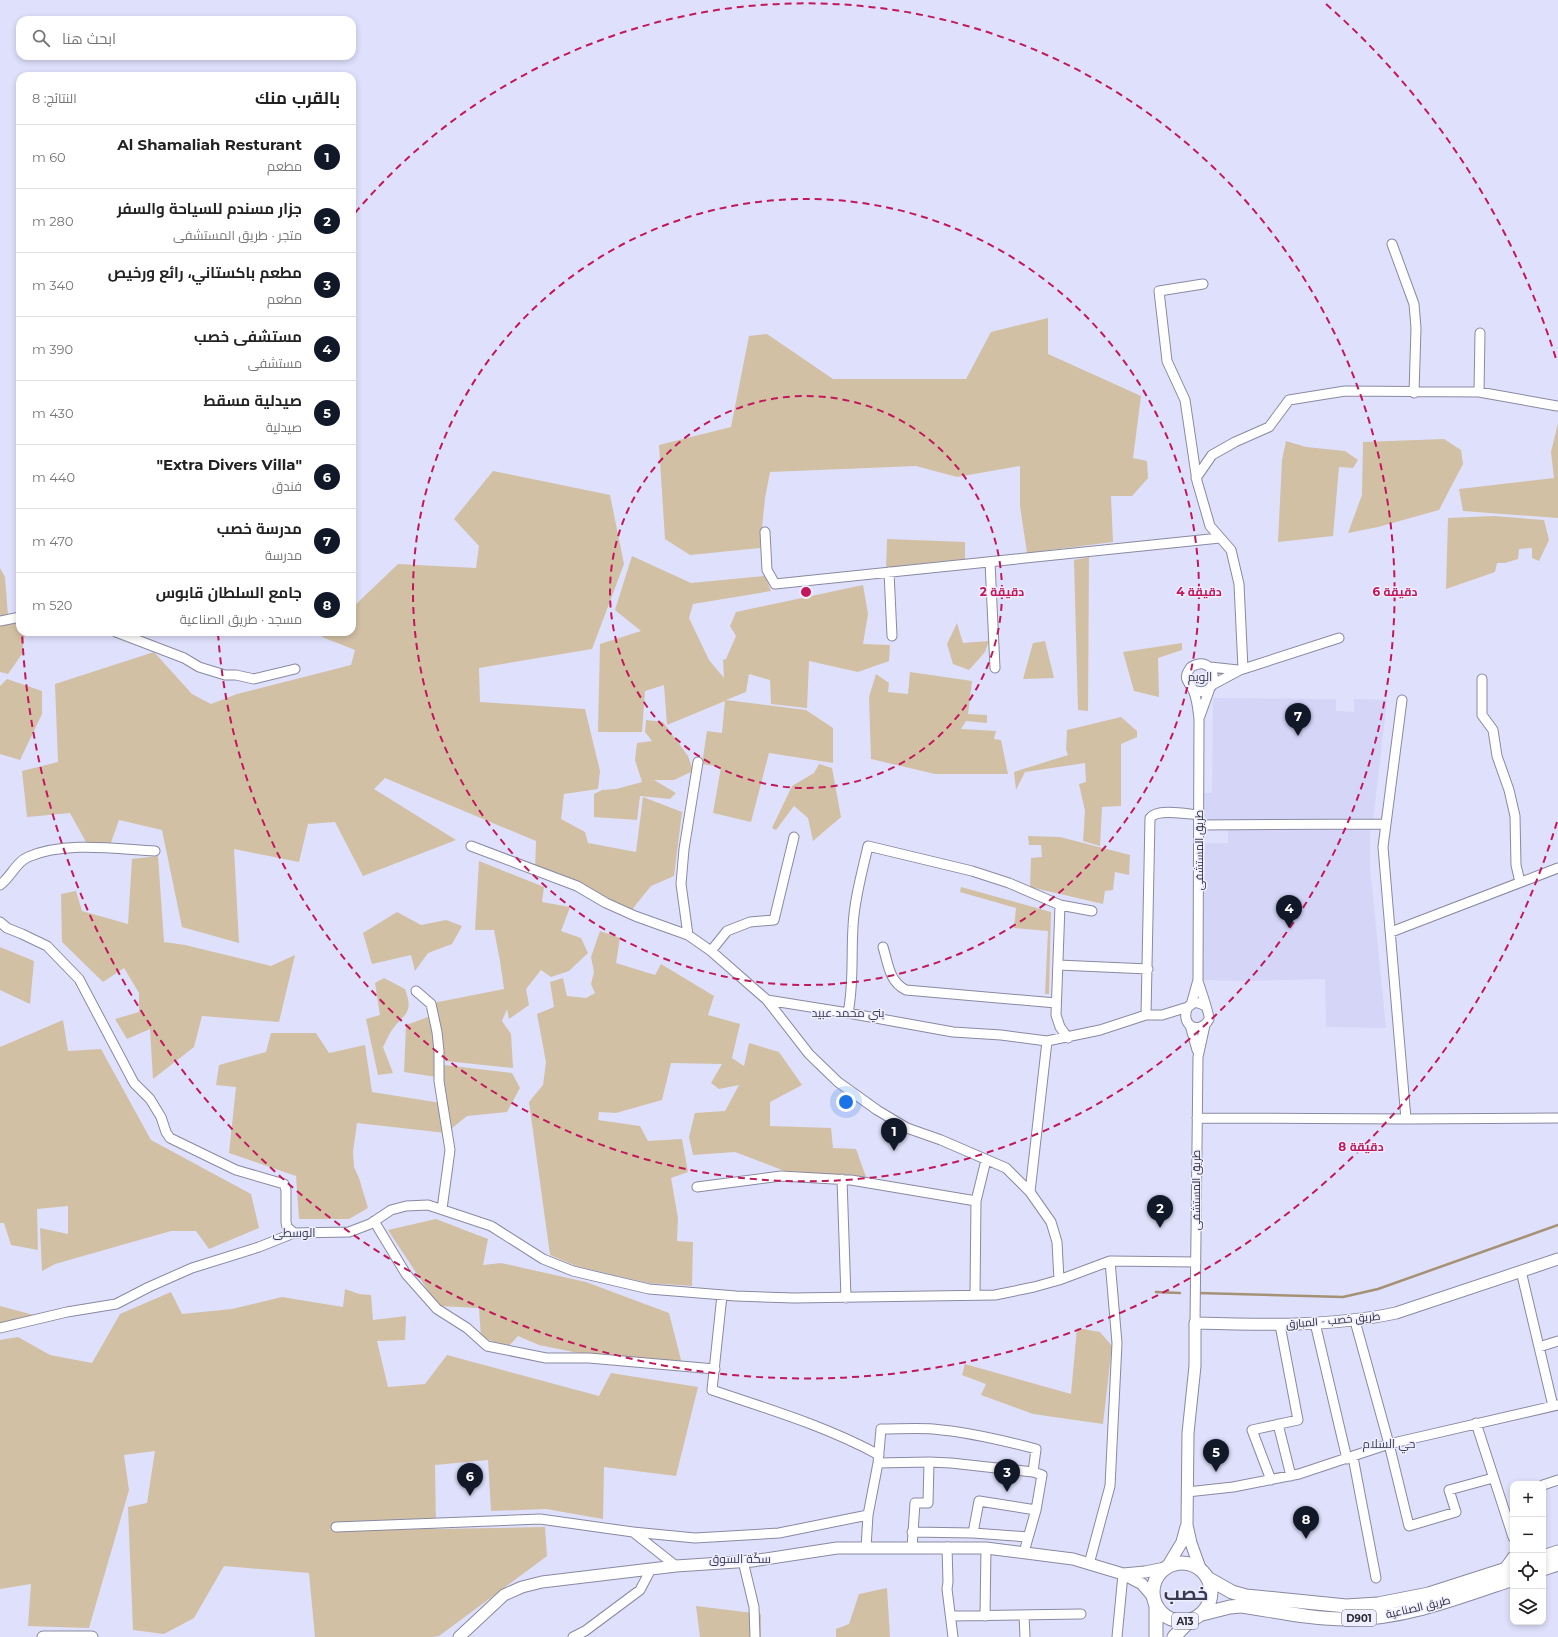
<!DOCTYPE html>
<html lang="ar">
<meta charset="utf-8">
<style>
:root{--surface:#fff;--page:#f6f6f6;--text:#222;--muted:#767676;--line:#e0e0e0;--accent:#111827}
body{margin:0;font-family:Montserrat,Cairo,sans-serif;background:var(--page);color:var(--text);direction:rtl}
.controls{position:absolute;right:12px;bottom:12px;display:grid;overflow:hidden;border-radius:8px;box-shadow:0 2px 6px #0003}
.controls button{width:36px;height:36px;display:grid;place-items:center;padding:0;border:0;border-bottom:1px solid var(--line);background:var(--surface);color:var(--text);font:20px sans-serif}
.you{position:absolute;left:846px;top:1102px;width:14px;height:14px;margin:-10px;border:3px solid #fff;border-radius:50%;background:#1a73e8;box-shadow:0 0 0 6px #1a73e833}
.badge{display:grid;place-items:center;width:26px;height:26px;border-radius:50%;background:var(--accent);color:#fff;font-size:13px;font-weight:700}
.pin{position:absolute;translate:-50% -33px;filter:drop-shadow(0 1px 2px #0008)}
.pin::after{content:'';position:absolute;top:21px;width:14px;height:12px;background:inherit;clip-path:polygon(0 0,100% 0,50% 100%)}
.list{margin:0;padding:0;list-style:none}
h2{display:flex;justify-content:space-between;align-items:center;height:52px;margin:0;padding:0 16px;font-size:17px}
h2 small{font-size:13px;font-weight:400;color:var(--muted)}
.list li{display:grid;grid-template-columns:26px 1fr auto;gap:12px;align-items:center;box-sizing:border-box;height:64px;padding:0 16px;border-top:1px solid var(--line)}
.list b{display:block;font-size:15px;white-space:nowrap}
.list p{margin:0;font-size:13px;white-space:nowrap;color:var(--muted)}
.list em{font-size:13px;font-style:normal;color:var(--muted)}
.icon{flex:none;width:22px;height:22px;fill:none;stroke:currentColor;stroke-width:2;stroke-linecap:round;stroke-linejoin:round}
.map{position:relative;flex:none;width:1558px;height:1637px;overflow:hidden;direction:ltr}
.search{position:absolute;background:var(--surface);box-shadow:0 2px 6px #0003;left:16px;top:16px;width:340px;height:44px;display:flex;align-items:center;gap:10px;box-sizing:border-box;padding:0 14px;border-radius:12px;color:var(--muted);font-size:15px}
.panel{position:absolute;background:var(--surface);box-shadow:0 2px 6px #0003;left:16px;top:72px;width:340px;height:564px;border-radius:12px;direction:rtl}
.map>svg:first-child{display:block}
</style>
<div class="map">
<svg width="1558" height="1637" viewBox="0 0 1558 1637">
<rect width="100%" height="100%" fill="#dfe0fb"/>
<path fill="#d5d5f8" d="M 1213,698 L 1336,699 L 1336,711 L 1354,712 L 1354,699 L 1387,700 L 1373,821 L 1203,820 L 1203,793 L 1212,793 Z
M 1267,829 L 1370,830 L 1370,867 L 1386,1028 L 1326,1027 L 1325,979 L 1245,981 L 1203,980 L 1204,843 L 1228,843 L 1228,830 Z"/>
<path fill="#d2c0a5" d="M 1048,318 L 1048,354 L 1141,396 L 1133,458 L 1147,461 L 1148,478 L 1132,496 L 1111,496 L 1113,542 L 1027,553 L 1020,506 L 1020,466 L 957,477 L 916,466 L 770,472 L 765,498 L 760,548 L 690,555 L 665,539 L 659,445 L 731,427 L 749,336 L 767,334 L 833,379 L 966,379 L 991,332 Z
M 1558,423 L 1558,518 L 1463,511 L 1459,489 L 1554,478 L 1551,452 Z
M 1444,439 L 1461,450 L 1463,464 L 1439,510 L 1378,527 L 1348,533 L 1362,495 L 1363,442 Z
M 1286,441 L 1306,447 L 1345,451 L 1358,460 L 1353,468 L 1339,467 L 1333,536 L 1278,542 L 1282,460 Z
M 493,471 L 610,495 L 624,564 L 592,649 L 479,668 L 480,702 L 585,709 L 600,771 L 598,789 L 564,794 L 561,819 L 585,832 L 588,843 L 636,852 L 643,797 L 682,812 L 674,876 L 651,886 L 630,912 L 535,871 L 536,841 L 385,778 L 374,789 L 456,840 L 363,876 L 335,822 L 308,824 L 299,862 L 234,849 L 239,943 L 182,927 L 162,830 L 119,820 L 108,851 L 92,853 L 70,813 L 27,817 L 22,771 L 58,762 L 55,684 L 154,652 L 192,694 L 211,704 L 237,694 L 351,665 L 355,650 L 322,637 L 327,632 L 352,632 L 352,608 L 398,564 L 476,568 L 479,546 L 454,519 Z
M 1494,516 L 1544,520 L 1549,540 L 1539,561 L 1532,558 L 1532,548 L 1519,549 L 1518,559 L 1505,563 L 1497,563 L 1495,572 L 1446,589 L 1448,518 Z
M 887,539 L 965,542 L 965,562 L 886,570 Z
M 632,556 L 691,583 L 765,576 L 771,591 L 693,604 L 689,618 L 709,660 L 724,678 L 723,660 L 726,659 L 736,636 L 730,626 L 736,612 L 863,585 L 868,614 L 863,644 L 890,645 L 889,661 L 858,672 L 809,661 L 807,708 L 771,704 L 770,680 L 749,674 L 746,692 L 726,700 L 806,710 L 833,728 L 833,763 L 769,753 L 751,822 L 713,813 L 721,767 L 702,764 L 707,731 L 722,733 L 725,701 L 667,725 L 664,685 L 645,691 L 642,732 L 598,732 L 600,644 L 641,631 L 615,610 Z
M 1089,557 L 1088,711 L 1078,710 L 1074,560 Z
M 0,568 L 5,577 L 8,616 L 0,617 Z
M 17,623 L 20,625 L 20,632 L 25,632 L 22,654 L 8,674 L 0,672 L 0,626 Z
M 957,623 L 963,643 L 989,641 L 985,652 L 969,670 L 953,664 L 947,644 Z
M 1045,641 L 1054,678 L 1023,679 L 1033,643 Z
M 1182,643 L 1182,650 L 1158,658 L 1159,697 L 1134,691 L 1123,652 Z
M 910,672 L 972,681 L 968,714 L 987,715 L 987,723 L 966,721 L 961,729 L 996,731 L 994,739 L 1001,740 L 1008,774 L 935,774 L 871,759 L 869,697 L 876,674 L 889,683 L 888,692 L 908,694 Z
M 7,679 L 42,691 L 42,714 L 20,760 L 0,754 L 0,686 Z
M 1121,717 L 1137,731 L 1137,737 L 1121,744 L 1121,806 L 1102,807 L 1100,846 L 1083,841 L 1085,811 L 1079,784 L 1086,782 L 1085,763 L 1025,772 L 1016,790 L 1014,772 L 1068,755 L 1066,749 L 1067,730 Z
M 646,720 L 663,722 L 688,756 L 693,771 L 674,780 L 654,780 L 676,793 L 670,799 L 640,796 L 637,820 L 594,817 L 594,794 L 602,790 L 616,789 L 642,782 L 635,760 L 637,743 L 652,741 L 645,732 Z
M 819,764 L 832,768 L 841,817 L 813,841 L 808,818 L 794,806 L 776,830 L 772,828 L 792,786 L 814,773 Z
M 1028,836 L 1060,837 L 1130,855 L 1129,875 L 1115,872 L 1113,890 L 1105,891 L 1103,904 L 1030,887 L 1031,858 L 1042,857 L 1041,845 L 1029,845 Z
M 158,856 L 164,942 L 185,945 L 271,966 L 295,955 L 279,1022 L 202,1016 L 194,1047 L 153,1079 L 150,1029 L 127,1039 L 115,1019 L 139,1012 L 139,993 L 124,968 L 103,982 L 62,942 L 61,894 L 76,891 L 82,911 L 128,924 L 132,859 Z
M 479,861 L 544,887 L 542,902 L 570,907 L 561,931 L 581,938 L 588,953 L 569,971 L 551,977 L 541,970 L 526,989 L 529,1005 L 509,1019 L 507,1009 L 502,1021 L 511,1034 L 513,1068 L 445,1061 L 433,1003 L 504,989 L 500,961 L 494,930 L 475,930 Z
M 961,887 L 1051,912 L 1049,994 L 1045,994 L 1048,931 L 1014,928 L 1016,908 L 960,892 Z
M 397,912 L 421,925 L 446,920 L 462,926 L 452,944 L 428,953 L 415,971 L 411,955 L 372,964 L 363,933 Z
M 600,931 L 620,938 L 616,963 L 655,975 L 661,964 L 714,996 L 708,1015 L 740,1024 L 732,1058 L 744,1066 L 749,1043 L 779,1052 L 802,1085 L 770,1102 L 770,1126 L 831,1128 L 833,1148 L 856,1149 L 866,1177 L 795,1175 L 735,1152 L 693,1155 L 689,1137 L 695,1113 L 725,1111 L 739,1085 L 719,1089 L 711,1083 L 722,1064 L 671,1063 L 662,1100 L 616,1113 L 599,1112 L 598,1120 L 640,1126 L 648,1141 L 682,1139 L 688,1172 L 671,1178 L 678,1218 L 677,1241 L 693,1242 L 692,1286 L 648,1283 L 576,1266 L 550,1255 L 529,1102 L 543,1085 L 546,1062 L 537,1014 L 554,1007 L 550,982 L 563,978 L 567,996 L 586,998 L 595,993 L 591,984 L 594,972 L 591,957 Z
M 0,947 L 34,961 L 30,1004 L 0,990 Z
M 384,978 L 405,989 C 414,1014 405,1012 392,1030 C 388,1035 386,1042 383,1047 L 393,1073 L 378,1075 L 366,1019 L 380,1015 L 375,983 Z
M 431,1016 L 436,1077 L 404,1072 L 406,1025 Z
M 63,1020 L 68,1051 L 101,1049 L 151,1140 L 251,1194 L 259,1228 L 209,1249 L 196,1231 L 171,1231 L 55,1264 L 42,1271 L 40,1228 L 68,1234 L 68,1206 L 37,1209 L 38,1250 L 11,1245 L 4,1223 L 0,1223 L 0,1047 Z
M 271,1033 L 316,1033 L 329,1053 L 365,1045 L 372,1092 L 441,1103 L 444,1065 L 512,1073 L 520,1088 L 507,1112 L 467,1116 L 446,1133 L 357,1123 L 353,1152 L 354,1167 L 359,1178 L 368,1208 L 349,1219 L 299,1219 L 296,1176 L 229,1153 L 236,1087 L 216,1085 L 219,1065 L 266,1052 Z
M 436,1219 L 488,1239 L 483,1265 L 501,1263 L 586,1282 L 669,1313 L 682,1364 L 608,1359 L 539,1345 L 518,1336 L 508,1347 L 481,1337 L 479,1308 L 438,1306 L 388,1230 Z
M 345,1289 L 359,1294 L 371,1295 L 373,1320 L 406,1316 L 405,1340 L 377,1341 L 388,1387 L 425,1384 L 447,1355 L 599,1396 L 611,1373 L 698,1387 L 676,1476 L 604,1467 L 603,1519 L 546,1509 L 491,1511 L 488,1460 L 435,1465 L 436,1529 L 545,1527 L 547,1556 L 439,1636 L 432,1637 L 315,1637 L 309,1573 L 224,1566 L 194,1618 L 164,1634 L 133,1630 L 128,1507 L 147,1503 L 155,1451 L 124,1455 L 129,1490 L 89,1628 L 28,1626 L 31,1584 L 0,1589 L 0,1340 L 18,1337 L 50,1355 L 92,1363 L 120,1314 L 171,1292 L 182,1314 L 232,1309 L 282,1297 L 343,1307 Z
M 0,1306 L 45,1318 L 0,1325 Z
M 1077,1328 L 1100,1332 L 1112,1346 L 1103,1424 L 1033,1414 L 981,1395 L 986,1384 L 962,1375 L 965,1364 L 1071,1394 Z
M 887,1588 L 890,1637 L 836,1637 L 836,1629 L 849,1624 L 859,1594 Z
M 696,1606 L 761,1614 L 761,1637 L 700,1637 Z"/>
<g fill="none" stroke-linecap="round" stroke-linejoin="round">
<path stroke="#a59174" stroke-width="2.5" d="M 1156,1292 L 1180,1293
M 1198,1293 L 1343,1297 L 1378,1289 L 1558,1225"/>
<defs>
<path id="minor" d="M 1392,244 L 1414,304 L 1416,328 L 1414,393
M 1203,284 L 1159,291 L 1167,361 L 1185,400 L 1197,481 L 1210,526 L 1231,550 L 1239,584 L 1243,669
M 1479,392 L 1480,333
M 1196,478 L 1212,455 L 1235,442 L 1269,427 L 1289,400 L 1345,391 L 1479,392 L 1557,406
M 765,532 L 767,570 L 775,584 L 1220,538
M 990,562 L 995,668
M 889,572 L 892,636
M 0,621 L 20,617
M 116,632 L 184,658 L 199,667 L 225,675 L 236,675 L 254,679 L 295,669
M 1210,667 L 1238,670
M 1482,679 L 1482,715 L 1493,730 L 1497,756 L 1509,790 L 1515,816 L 1516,865 L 1520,882
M 1212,685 L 1240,670 L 1339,638
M 1200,716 L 1210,688
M 698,762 L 684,849 L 681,884 L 688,935 L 711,951 L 767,1000 L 809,1054 L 838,1082 L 877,1110 L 907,1128 L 941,1140 L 1006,1168 L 1030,1192 L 1051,1222 L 1057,1242 L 1059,1280
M 1199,825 L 1386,824
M 471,846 L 577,886 L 606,903 L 635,916 L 688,935
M 0,885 C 11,877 16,862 28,857 C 65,841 116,849 155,851
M 1060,905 L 1056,1015 L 1060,1027 L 1068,1038
M 0,922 L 7,928 L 22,934 L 47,946 L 79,979 L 134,1083 L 150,1099 L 161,1117 L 166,1132 L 170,1138 L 236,1170 L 284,1184 L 286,1190 L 286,1222 L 287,1227 L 294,1233
M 1391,932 L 1558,868
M 883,947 C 888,963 889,982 906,990 L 1056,1003
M 711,951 L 727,931 L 750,922 L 774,920 L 794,837
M 1058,965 L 1148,969
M 1198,981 C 1200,988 1210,1015 1209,1019 C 1207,1023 1204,1026 1200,1027 C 1178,1032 1183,991 1205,1006
M 416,991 L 431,1004 L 437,1032 L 439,1051 L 439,1081 L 450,1150 L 442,1209
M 767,1000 L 848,1013 L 953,1032 L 1001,1035 L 1047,1041 L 1100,1030 L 1146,1015 L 1162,1015 L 1188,1007
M 1191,1005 L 1198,980 L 1199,719 C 1198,710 1197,698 1193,690 C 1188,680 1182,679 1191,667 C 1218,651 1223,701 1193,690
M 848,1013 C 854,983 851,957 853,927 C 854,900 862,873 868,846 L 972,871 L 1009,883 L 1060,905 L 1092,911
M 1146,1015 L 1150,818 C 1157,808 1187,814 1199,815
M 1190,1025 L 1197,1050
M 1197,1118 L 1406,1119 L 1383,847 L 1402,700
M 1406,1119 L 1558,1118
M 842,1179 L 846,1298
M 697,1187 L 781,1176 L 851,1180 L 976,1201
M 1030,1192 L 1047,1041
M 374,1221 L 406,1274 L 437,1309 L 467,1328 L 487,1346 L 546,1358 L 589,1358 L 715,1369
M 1521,1271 L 1553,1406
M 722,1295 L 712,1390 C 768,1409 826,1426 879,1455
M 975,1295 L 976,1201 L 986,1160
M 1355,1321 L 1389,1444 L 1409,1526 L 1456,1512 L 1449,1490 L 1493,1478
M 1195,1323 L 1198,1057 L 1205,1025
M 1315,1323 L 1347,1459
M 0,1328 L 67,1312 L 116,1304 L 149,1287 L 192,1268 L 259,1247 L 294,1233 L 349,1232 L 370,1224 L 391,1210 L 406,1206 L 428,1205 L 491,1226 L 543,1259 L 573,1271 L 649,1289 L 736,1296 L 794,1298 L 995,1295 L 1034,1287 L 1059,1280 L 1110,1261 L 1196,1262
M 1539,1347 L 1558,1341
M 1476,1423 L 1513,1537
M 1278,1424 L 1291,1476
M 1353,1457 L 1376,1578
M 878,1463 L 929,1462 L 951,1463 L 1033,1472
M 1271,1480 L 1252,1430 L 1298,1420 L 1280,1325
M 1543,1485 L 1558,1480
M 1187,1492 L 1233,1487 L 1299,1474 L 1389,1444 L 1558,1405
M 336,1527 L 540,1519 L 633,1532 L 676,1566
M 633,1532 L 695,1538 L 779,1533 L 868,1515
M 912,1532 L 973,1533 L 1028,1537
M 973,1533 L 979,1501 L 1036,1510
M 947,1547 L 948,1582 L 947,1589 L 953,1637
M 866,1548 L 868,1515 L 878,1463 L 881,1429 C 898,1429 916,1428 933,1429 C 968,1432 1002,1440 1036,1449 L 1033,1472 L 1042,1475 L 1036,1510 L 1024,1552
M 912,1548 L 915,1503 L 928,1503 L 929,1462
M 743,1561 L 754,1607 L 755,1637
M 1089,1564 L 1110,1486 L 1117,1343 L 1110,1261
M 1502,1571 L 1513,1556
M 1024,1615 L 1025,1637
M 951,1616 L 1081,1614
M 985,1616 L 986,1548
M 573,1637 L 585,1631 L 640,1590 L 651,1569
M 1117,1637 L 1123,1574"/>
<path id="major" d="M 1167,1567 L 1182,1542 L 1186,1527
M 1200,1568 L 1191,1543 L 1187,1525 L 1188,1433 L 1195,1366 L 1195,1323 C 1262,1325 1330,1327 1396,1313 L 1558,1259
M 1123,1574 L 1145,1572 L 1165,1568
M 43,1637 L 92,1637
M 459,1637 L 504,1595 L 522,1587 L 542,1582 L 676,1566 L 752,1561 L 837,1548 L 986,1548 L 1073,1559 L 1123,1574 L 1142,1584 L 1154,1598"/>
<path id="highway" d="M 1543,1557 L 1558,1552
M1153 1592a29 29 0 1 1 58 0a29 29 0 1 1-58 0Z
M 1543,1569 L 1558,1564
M 1209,1579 L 1232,1592 L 1246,1596 L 1346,1606 L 1378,1604 L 1429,1594 L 1513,1567
M 1156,1605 L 1156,1637
M 1202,1614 L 1230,1607 L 1241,1606 C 1276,1611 1311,1619 1347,1619 C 1404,1619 1460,1597 1513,1579
M 1174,1637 L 1189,1621"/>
</defs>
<use href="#minor" stroke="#8989a2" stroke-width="11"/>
<use href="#major" stroke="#8989a2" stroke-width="13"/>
<use href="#highway" stroke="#8989a2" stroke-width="15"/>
<use href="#minor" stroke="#fff" stroke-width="9"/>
<use href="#major" stroke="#fff" stroke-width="11"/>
<use href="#highway" stroke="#fff" stroke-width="13"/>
</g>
<g fill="none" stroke="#c2185b" stroke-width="2" stroke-dasharray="7 5">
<circle cx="806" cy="592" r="196"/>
<circle cx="806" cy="592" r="393"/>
<path d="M355 213A589 589 0 1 1 218 633"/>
<path d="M1557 822A785 785 0 0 1 22 633M1326 4A785 785 0 0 1 1557 362"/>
</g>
<g text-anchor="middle" stroke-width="3" stroke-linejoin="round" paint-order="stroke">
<g fill="#eef" stroke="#656571" stroke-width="1">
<rect x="1342" y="1610" width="34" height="16" rx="3"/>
<rect x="1172" y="1613" width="26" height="16" rx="3"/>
</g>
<g font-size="10" font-weight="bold" fill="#2a2a34">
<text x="1359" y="1622">D901</text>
<text x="1185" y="1625">A13</text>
</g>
<g font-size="11" fill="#2a2a34" stroke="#eef">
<text transform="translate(1199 850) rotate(-90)" y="4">طريق المستشفى</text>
<text transform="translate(1196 1190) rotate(-90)" y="4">طريق المستشفى</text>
<text transform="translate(1333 1320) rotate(-5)" y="4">طريق خصب - المبارق</text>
<text transform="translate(1418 1607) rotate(-13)" y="4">طريق الصناعية</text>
</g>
<g font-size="12" fill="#39394f" stroke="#eef">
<text x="1200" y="681">الويم</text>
<text x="848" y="1017">بني محمد عبيد</text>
<text x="294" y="1237">الوسطى</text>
<text x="1389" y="1448">حي السلام</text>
<text x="740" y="1563">سكّة السوق</text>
</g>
<g font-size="19" font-weight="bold" fill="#39394f" stroke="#eef">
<text x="1186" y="1600">خصب</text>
</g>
</g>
<circle cx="806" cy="592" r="6" fill="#c2185b" stroke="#eef" stroke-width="2"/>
<g font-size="12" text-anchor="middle" font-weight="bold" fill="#c2185b" stroke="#eef" stroke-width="3" stroke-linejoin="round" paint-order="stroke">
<text x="1002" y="596">2 دقيقة</text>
<text x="1199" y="596">4 دقيقة</text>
<text x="1395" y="596">6 دقيقة</text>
<text x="1361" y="1151">8 دقيقة</text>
</g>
</svg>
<div class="controls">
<button>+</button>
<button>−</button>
<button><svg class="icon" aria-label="locate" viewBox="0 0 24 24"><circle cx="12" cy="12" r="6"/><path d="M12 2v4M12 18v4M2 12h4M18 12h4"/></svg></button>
<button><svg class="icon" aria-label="layers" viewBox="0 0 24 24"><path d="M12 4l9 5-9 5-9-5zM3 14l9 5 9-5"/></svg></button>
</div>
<div class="you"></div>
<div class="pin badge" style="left:894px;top:1151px">1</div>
<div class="pin badge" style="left:1160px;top:1228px">2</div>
<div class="pin badge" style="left:1007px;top:1492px">3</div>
<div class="pin badge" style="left:1289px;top:928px">4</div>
<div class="pin badge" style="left:1216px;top:1472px">5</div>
<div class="pin badge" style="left:470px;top:1496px">6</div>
<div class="pin badge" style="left:1298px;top:736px">7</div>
<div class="pin badge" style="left:1306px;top:1539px">8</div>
<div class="search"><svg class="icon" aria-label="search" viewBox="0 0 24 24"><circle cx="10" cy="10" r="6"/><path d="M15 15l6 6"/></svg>ابحث هنا</div>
<section class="panel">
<h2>بالقرب منك<small>النتائج: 8</small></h2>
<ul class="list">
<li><span class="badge">1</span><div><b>Al Shamaliah Resturant</b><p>مطعم</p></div><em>60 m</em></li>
<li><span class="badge">2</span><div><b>جزار مسندم للسياحة والسفر</b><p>متجر · طريق المستشفى</p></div><em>280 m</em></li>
<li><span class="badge">3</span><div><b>مطعم باكستاني، رائع ورخيص</b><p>مطعم</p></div><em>340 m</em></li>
<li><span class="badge">4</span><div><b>مستشفى خصب</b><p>مستشفى</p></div><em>390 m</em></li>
<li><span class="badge">5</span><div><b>صيدلية مسقط</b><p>صيدلية</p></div><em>430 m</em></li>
<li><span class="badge">6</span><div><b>&quot;Extra Divers Villa&quot;</b><p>فندق</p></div><em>440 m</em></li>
<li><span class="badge">7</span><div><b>مدرسة خصب</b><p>مدرسة</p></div><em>470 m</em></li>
<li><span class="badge">8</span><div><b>جامع السلطان قابوس</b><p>مسجد · طريق الصناعية</p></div><em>520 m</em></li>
</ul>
</section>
</div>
